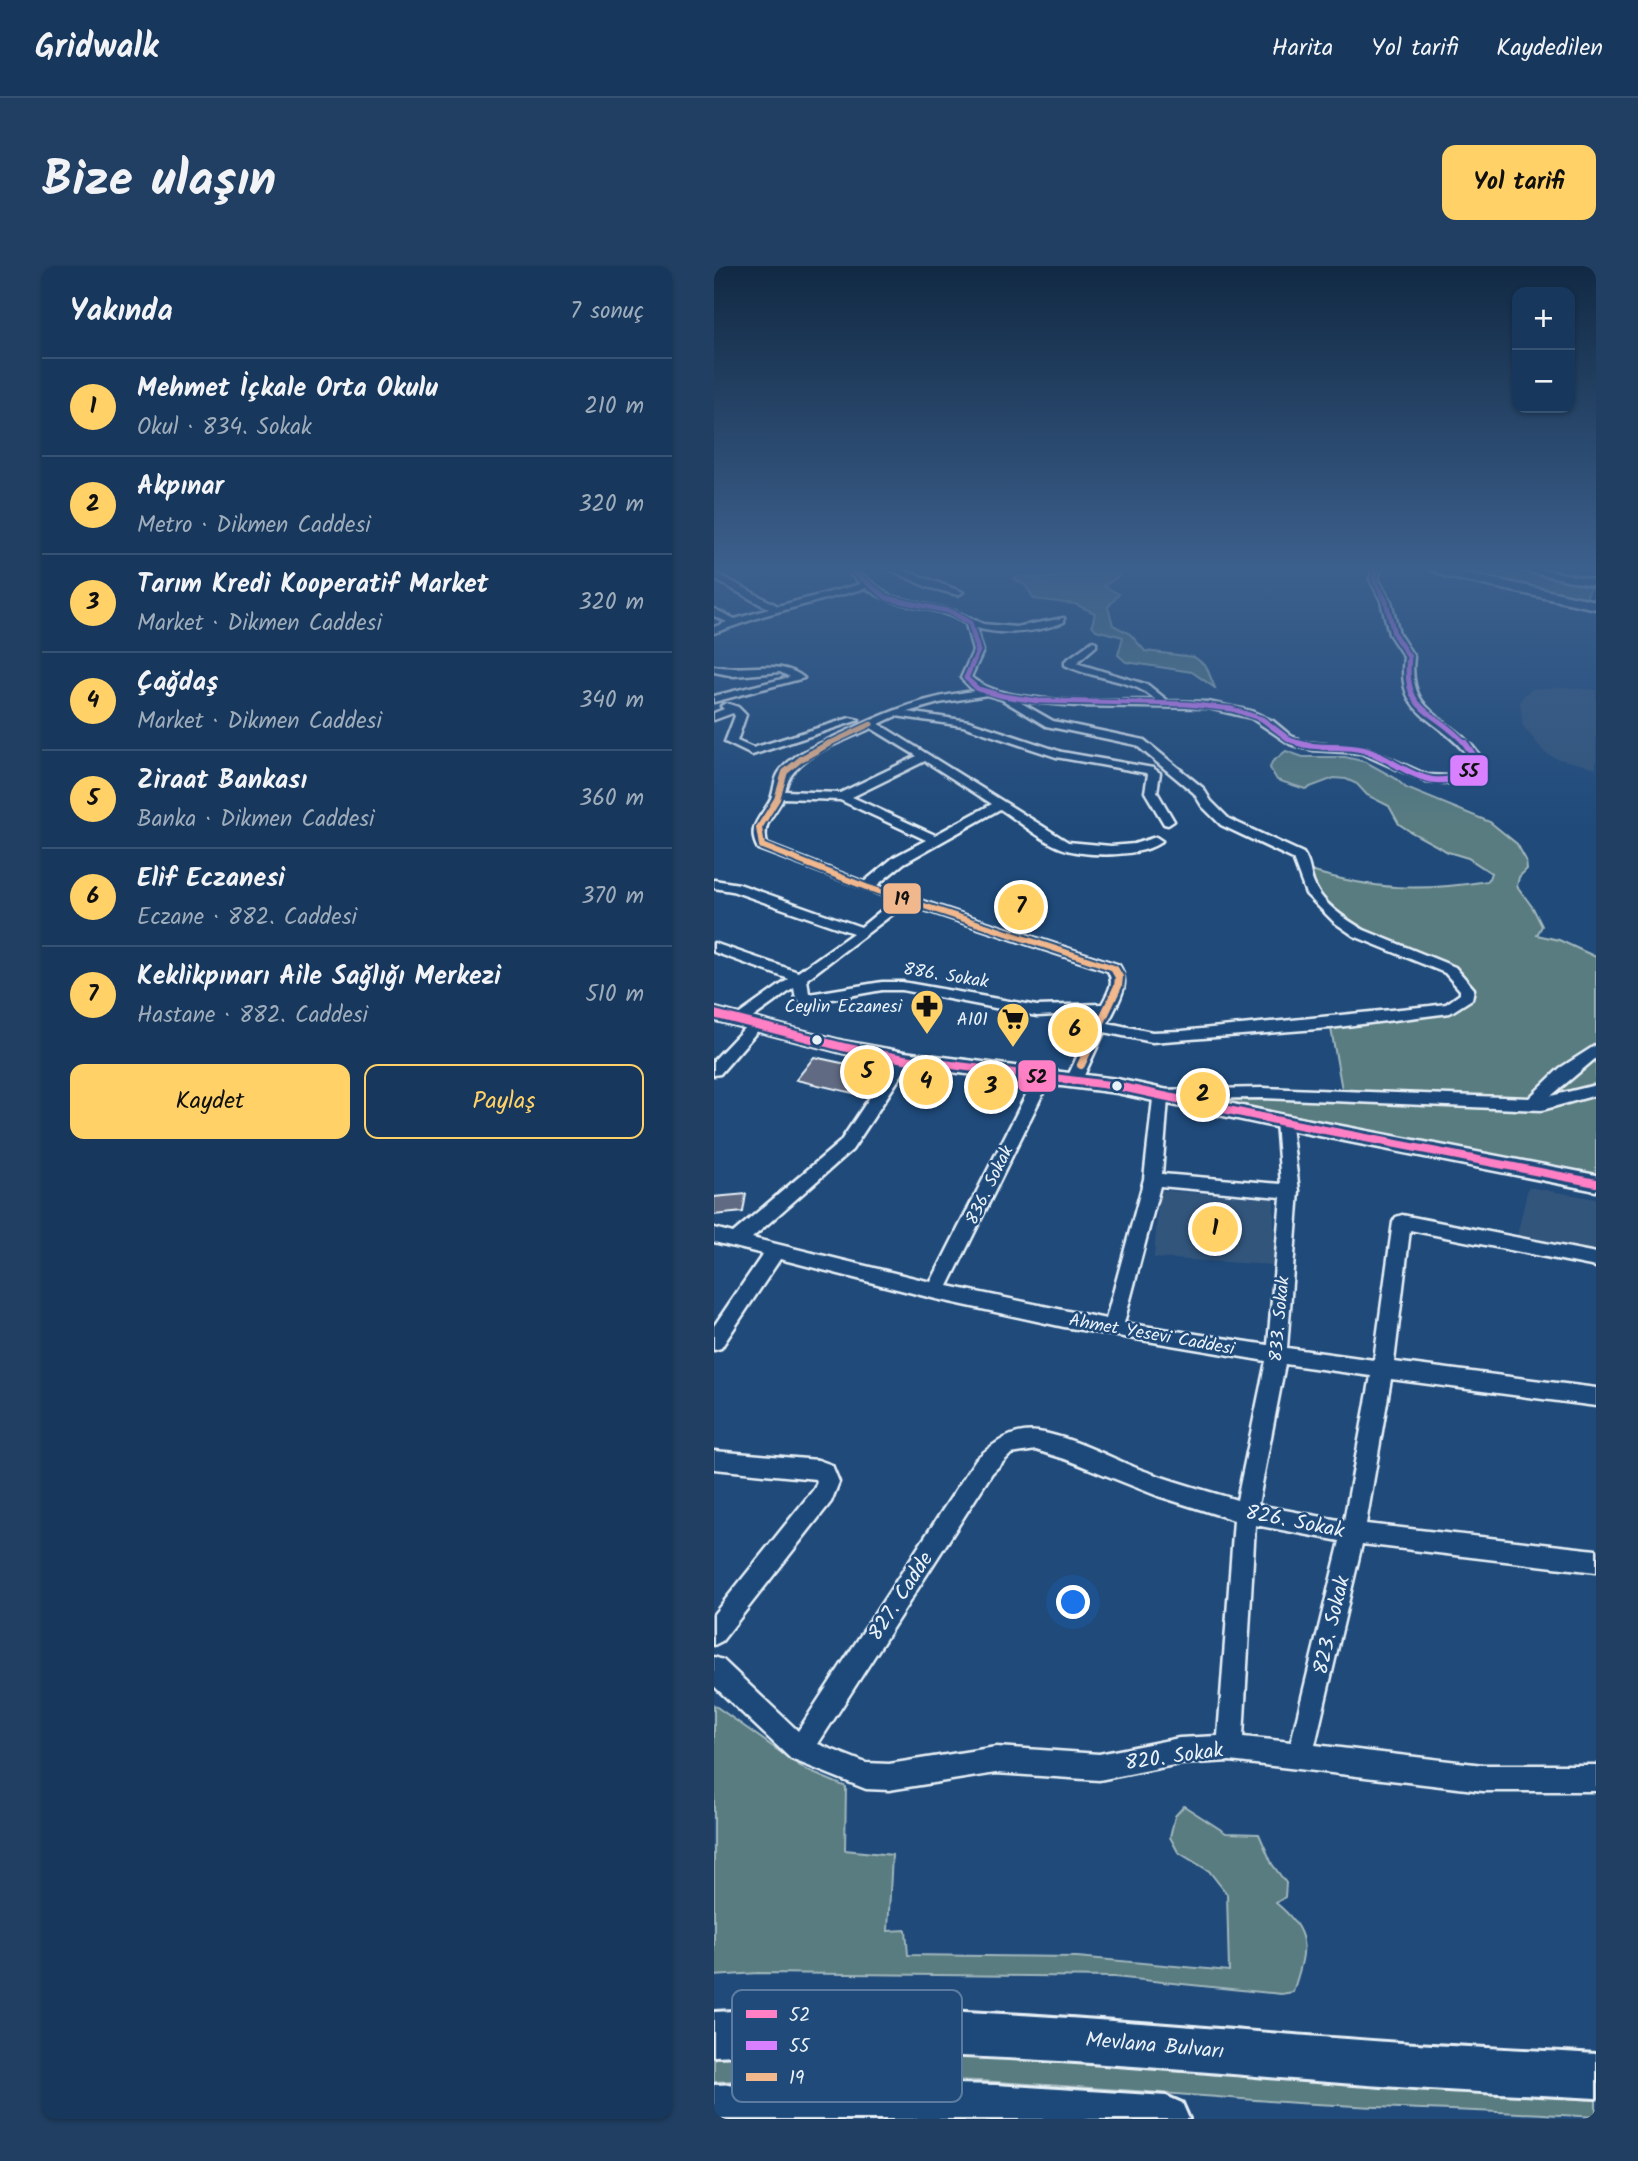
<!DOCTYPE html>
<html lang="tr">
<meta charset="utf-8">
<style>
:root{--surface:#17385c;--page:#203f62;--text:#f1f3f6;--muted:#9eacbb;--line:#365272;--accent:#ffd166}
body{margin:0;font-family:Kalam,sans-serif;background:var(--page);color:var(--text)}
.controls{position:absolute;right:21px;top:21px;display:grid;overflow:hidden;border-radius:14px;box-shadow:0 2px 5px #0004}
.controls button{width:63px;height:63px;display:grid;place-items:center;padding:0;border:0;border-bottom:2px solid var(--line);background:var(--surface);color:var(--text);font:35px sans-serif}
.you{position:absolute;left:360px;top:1337px;width:24px;height:24px;margin:-18px;border:5px solid #fff;border-radius:50%;background:#1a73e8;box-shadow:0 0 0 10px #1a73e833}
.badge{display:grid;place-items:center;width:46px;height:46px;border-radius:50%;background:var(--accent);color:#111;font-size:23px;font-weight:700}
.pin{position:absolute;translate:-50% -50%;border:4px solid #fff;box-shadow:0 2px 7px #0006}
.list{margin:0;padding:0;list-style:none}
h2{display:flex;justify-content:space-between;align-items:center;height:91px;margin:0;padding:0 28px;font-size:30px}
h2 small{font-size:23px;font-weight:400;color:var(--muted)}
.list li{display:grid;grid-template-columns:46px 1fr auto;gap:21px;align-items:center;box-sizing:border-box;height:98px;padding:0 28px;border-top:2px solid var(--line)}
.list b{display:block;font-size:26px;white-space:nowrap}
.list p{margin:0;font-size:23px;white-space:nowrap;color:var(--muted)}
.list em{font-size:23px;font-style:normal;color:var(--muted)}
.actions{display:flex;gap:14px;padding:21px 28px}
.actions a{flex:1;padding:16px 0;border:2px solid var(--accent);border-radius:14px;text-align:center;font-size:24px;color:var(--accent)}
.actions .main{background:var(--accent);color:#111}
.map{position:relative;flex:none;width:882px;height:1853px;overflow:hidden;border-radius:14px}
header{display:flex;align-items:center;gap:42px;box-sizing:border-box;height:98px;padding:0 35px;background:var(--surface);border-bottom:2px solid var(--line)}
header strong{font-size:33px}
nav{display:flex;gap:38px;margin-inline-start:auto;font-size:24px}
.intro{display:flex;align-items:center;justify-content:space-between;box-sizing:border-box;height:168px;padding:0 42px}
h1{margin:0;font-size:49px}
.button{padding:18px 32px;border-radius:14px;background:var(--accent);color:#111;font-size:24px;font-weight:700}
main{display:flex;gap:42px;padding:0 42px}
aside{flex:1;background:var(--surface);border-radius:14px;box-shadow:0 2px 5px #0004}
.map>svg:first-child{display:block}
</style>
<header>
<strong>Gridwalk</strong>
<nav><a>Harita</a><a>Yol tarifi</a><a>Kaydedilen</a></nav>
</header>
<div class="intro"><h1>Bize ulaşın</h1><a class="button">Yol tarifi</a></div>
<main>
<aside>
<h2>Yakında<small>7 sonuç</small></h2>
<ul class="list">
<li><span class="badge">1</span><div><b>Mehmet İçkale Orta Okulu</b><p>Okul · 834. Sokak</p></div><em>210 m</em></li>
<li><span class="badge">2</span><div><b>Akpınar</b><p>Metro · Dikmen Caddesi</p></div><em>320 m</em></li>
<li><span class="badge">3</span><div><b>Tarım Kredi Kooperatif Market</b><p>Market · Dikmen Caddesi</p></div><em>320 m</em></li>
<li><span class="badge">4</span><div><b>Çağdaş</b><p>Market · Dikmen Caddesi</p></div><em>340 m</em></li>
<li><span class="badge">5</span><div><b>Ziraat Bankası</b><p>Banka · Dikmen Caddesi</p></div><em>360 m</em></li>
<li><span class="badge">6</span><div><b>Elif Eczanesi</b><p>Eczane · 882. Caddesi</p></div><em>370 m</em></li>
<li><span class="badge">7</span><div><b>Keklikpınarı Aile Sağlığı Merkezi</b><p>Hastane · 882. Caddesi</p></div><em>510 m</em></li>
</ul>
<div class="actions"><a class="main">Kaydet</a><a>Paylaş</a></div>
</aside>
<div class="map">
<svg width="882" height="1853" viewBox="0 0 882 1853">
<rect width="100%" height="100%" fill="#1f4a7a"/>
<filter id="ink" filterUnits="userSpaceOnUse"><feTurbulence type="fractalNoise" baseFrequency=".0143" numOctaves="2"/><feDisplacementMap in="SourceGraphic" scale="14" xChannelSelector="R" yChannelSelector="G"/><feConvolveMatrix kernelMatrix="1 2 1 2 8 2 1 2 1" color-interpolation-filters="sRGB"/></filter>
<g filter="url(#ink)">
<path fill="#33547c" d="M 850,421 L 882,424 L 882,502 L 841,492 L 831,487 L 809,460 L 806,436 L 810,429 L 818,423 Z
M 814,921 L 882,933 L 882,988 L 802,974 Z
M 445,924 L 560,933 L 560,999 L 440,992 Z"/>
<path fill="#597b80" stroke="#a0b6bc" stroke-width="2" d="M 357,302 L 404,302 L 406,309 L 390,320 L 405,328 L 394,341 L 399,359 L 416,368 L 431,385 L 480,391 L 492,400 L 501,422 L 478,406 L 412,396 L 404,389 L 409,371 L 382,364 L 378,359 L 381,347 L 361,338 L 320,333 L 312,320 L 299,312 C 317,305 342,321 357,302 Z
M 729,302 L 802,302 L 880,316 L 869,336 Z
M 572,485 L 589,491 L 631,491 L 652,496 L 681,512 L 692,522 L 776,556 L 803,578 L 812,594 L 813,603 L 805,611 L 803,620 L 819,642 L 828,660 L 823,669 L 845,674 L 882,691 L 882,917 L 446,828 L 629,829 L 616,757 L 716,745 L 753,730 L 742,708 L 645,667 L 606,634 L 593,604 C 661,624 705,626 774,615 L 777,607 L 754,592 L 734,586 L 697,566 L 685,558 L 675,540 L 653,529 L 643,518 L 632,513 L 620,512 L 591,523 L 563,514 L 556,502 L 558,496 Z
M 0,1439 L 92,1504 L 132,1521 L 131,1584 L 178,1589 L 174,1665 L 192,1664 L 194,1689 L 363,1691 L 515,1705 L 513,1628 L 495,1605 L 464,1586 L 456,1571 L 461,1550 L 470,1540 L 512,1567 L 545,1568 L 558,1598 L 572,1617 L 571,1631 L 562,1637 C 599,1667 592,1685 579,1726 L 567,1728 L 400,1711 L 44,1707 L 0,1710 Z
M 126,1786 L 244,1789 L 414,1799 L 613,1816 L 882,1833 L 882,1851 C 773,1844 664,1843 554,1835 C 369,1821 186,1804 0,1816 L 0,1790 Z"/>
<path fill="#616a82" stroke="#e8f1f8" stroke-width="2" d="M 295,631 L 321,636 L 326,641 L 320,648 L 313,651 L 287,642 L 286,639 Z
M 100,791 L 160,804 L 143,828 L 82,814 Z
M 32,928 L 29,946 L 0,949 L 0,931 Z"/>
<g fill="none" stroke-linecap="round" stroke-linejoin="round">
<defs>
<path id="minor" d="M 130,302 L 139,302 L 176,330 L 241,345 L 269,358 L 302,361 L 350,352 L 350,356 C 321,367 293,370 262,362 L 269,385 L 257,411 C 290,441 397,434 442,434 C 419,412 380,414 351,399 L 351,395 L 379,375 L 382,376 L 382,380 L 362,397 L 434,419 L 454,435 L 494,436 L 537,445 L 559,455 L 577,470 L 590,476 L 653,482 L 713,509 L 735,510 L 752,502 L 754,490 C 724,450 682,452 690,391 L 675,368 L 667,335 L 656,313 L 659,302 L 667,302 L 664,313 L 677,335 L 685,368 L 700,391 C 693,451 736,448 766,490 L 761,505 L 736,517 L 712,516 L 647,487 L 597,484 L 576,478 L 537,452 L 494,442 L 363,440 L 304,435 L 339,455 L 430,474 L 489,522 L 497,535 L 515,553 L 589,587 C 597,598 595,607 600,618 C 609,639 632,653 650,664 L 741,701 L 760,723 L 758,733 L 736,747 L 616,762 L 438,776 L 390,766 L 368,814 L 360,819 L 352,814 L 384,747 L 323,750 L 188,724 L 168,724 L 91,738 L 82,733 L 80,722 L 30,758 L 20,758 L 17,755 L 20,752 L 75,713 L 0,686 L 0,677 L 84,706 L 139,667 L 18,625 L 0,622 L 0,614 L 25,618 L 147,661 L 180,634 L 44,583 C 32,561 47,552 56,535 C 61,525 59,513 67,504 C 79,488 103,479 122,470 C 173,447 203,432 260,425 L 247,412 L 259,385 L 252,358 C 222,337 182,345 152,322 L 52,349 L 0,367 L 0,361 L 13,356 L 0,350 L 0,343 L 21,353 L 55,343 L 0,313 L 0,306 L 64,340 L 147,318 ZM 273,429 L 287,433 L 332,460 L 422,479 L 480,527 L 488,540 L 507,559 L 579,593 L 592,628 L 620,656 L 640,670 L 731,707 L 746,724 L 746,728 L 732,738 L 716,740 L 468,765 L 438,766 L 394,757 C 403,737 418,719 405,699 L 162,620 L 190,597 L 286,543 C 305,555 326,574 347,582 C 370,591 429,592 448,575 L 442,571 L 420,578 L 397,580 L 354,576 L 165,458 L 182,450 L 249,460 L 342,491 L 432,507 L 434,508 L 431,526 L 450,558 L 454,559 L 460,555 L 443,526 L 446,507 L 439,502 L 348,486 L 255,455 L 193,446 L 225,437 ZM 157,462 L 203,490 L 126,527 L 71,525 C 77,489 128,477 157,462 ZM 211,495 L 278,538 L 221,569 L 138,531 ZM 69,532 L 126,534 L 212,574 L 180,591 L 150,616 L 53,578 C 47,557 61,549 69,532 ZM 192,638 L 394,705 C 401,717 394,727 388,738 L 323,740 L 188,716 L 168,716 L 95,728 L 93,713 Z
M 173,302 L 184,302 L 249,326 L 244,329 L 213,321 Z
M 0,400 C 31,406 66,392 90,412 L 0,436 L 0,430 L 76,411 L 66,406 L 20,410 L 0,406 Z
M 12,437 L 24,441 L 32,449 L 23,475 L 39,482 L 136,452 L 145,454 L 38,489 L 11,476 L 21,450 L 19,447 L 0,454 L 0,447 L 10,443 L 7,440 Z
M 41,754 L 46,756 L 49,759 L 46,762 L 6,808 L 0,809 L 0,794 L 36,756 Z
M 882,779 L 882,792 L 837,830 L 882,819 L 882,829 L 828,844 L 549,832 L 454,833 L 448,908 L 567,918 L 562,856 L 564,852 L 576,852 L 585,925 L 573,1082 L 660,1094 L 679,956 L 682,951 L 688,949 L 882,987 L 882,1001 L 696,964 L 680,1096 L 882,1122 L 882,1140 L 677,1113 L 652,1258 L 882,1284 L 882,1306 L 648,1278 L 601,1479 L 769,1499 L 882,1499 L 882,1525 L 769,1525 L 516,1495 L 465,1498 L 385,1514 L 282,1507 L 175,1524 L 152,1523 L 77,1493 L 0,1420 L 0,1391 L 9,1394 L 84,1465 L 262,1193 C 280,1177 298,1163 324,1166 C 358,1171 393,1190 425,1203 C 457,1215 490,1224 523,1234 L 552,1095 L 350,1061 L 222,1033 L 66,993 L 7,1082 L 0,1084 L 0,1060 L 49,988 L 0,976 L 0,962 L 19,967 L 126,876 L 184,789 L 190,788 L 198,793 L 138,884 L 38,972 L 217,1016 L 321,811 L 329,806 L 337,811 L 234,1020 L 392,1053 L 430,913 L 440,824 L 549,822 L 815,832 L 846,802 ZM 446,920 L 567,931 L 554,1079 L 410,1057 ZM 571,1098 L 657,1110 L 630,1255 L 544,1239 ZM 322,1184 L 351,1193 L 444,1230 L 520,1254 L 504,1470 L 465,1472 L 385,1488 L 282,1481 L 175,1498 L 152,1497 L 104,1478 L 278,1207 L 297,1188 ZM 541,1259 L 626,1275 L 577,1476 L 529,1471 Z
M 0,1185 L 104,1194 L 118,1199 L 125,1216 L 117,1236 L 8,1375 L 0,1379 L 0,1348 L 100,1223 L 103,1216 L 102,1213 L 0,1203 Z"/>
<path id="major" d="M 729,302 L 882,335 L 882,343 L 733,311 L 716,303 Z
M 796,302 L 820,302 L 882,314 L 882,320 Z
M 0,742 L 129,775 L 190,786 L 403,813 L 570,849 L 882,909 L 882,925 L 570,863 L 403,827 L 190,800 L 129,787 L 0,754 Z"/>
<path id="highway" d="M 75,1742 C 262,1741 447,1759 633,1773 C 716,1780 799,1783 882,1788 L 882,1832 C 789,1827 695,1823 602,1815 C 401,1798 202,1780 0,1790 L 0,1746 Z
M 113,1815 L 282,1819 L 452,1830 L 468,1837 L 475,1853 L 0,1853 L 0,1819 Z"/>
</defs>
<use href="#minor" stroke="#e8f1f8" stroke-width="5"/>
<use href="#major" stroke="#e8f1f8" stroke-width="5"/>
<use href="#highway" stroke="#e8f1f8" stroke-width="6"/>
<use href="#minor" fill="#1f4a7a" fill-rule="evenodd"/>
<use href="#major" fill="#1f4a7a" fill-rule="evenodd"/>
<use href="#highway" fill="#1f4a7a" fill-rule="evenodd"/>
<defs>
<path id="bus-1" d="M 0,748 L 129,781 L 190,793 L 403,820 L 570,856 L 882,917"/>
<path id="bus-2-far1" d="M 134,302 L 173,332 L 238,346 L 256,357 L 264,385 L 252,412 L 264,423 L 289,430 L 324,435 L 473,438 L 518,443 L 548,453 L 576,474 L 591,479
M 663,302 L 660,313 L 672,335 L 680,368 L 695,391 C 688,449 722,443 752,479"/>
<path id="bus-2" d="M 584,477 C 606,484 629,478 650,484 C 688,495 715,533 757,503 L 760,490 L 751,477"/>
<path id="bus-3-far2" d="M 112,479 L 157,458"/>
<path id="bus-3-far1" d="M 116,477 L 87,493 L 71,506 L 63,533 L 45,562 L 48,580 L 152,621 L 400,702 L 402,706"/>
<path id="bus-3" d="M 367,799 L 404,720 L 405,711 L 401,704"/>
</defs>
<use href="#bus-1" stroke="#1f4a7a" stroke-width="13"/>
<use href="#bus-2-far1" stroke="#1f4a7a" stroke-width="8"/>
<use href="#bus-2" stroke="#1f4a7a" stroke-width="10"/>
<use href="#bus-3-far2" stroke="#1f4a7a" stroke-width="8"/>
<use href="#bus-3-far1" stroke="#1f4a7a" stroke-width="10"/>
<use href="#bus-3" stroke="#1f4a7a" stroke-width="13"/>
<use href="#bus-1" stroke="#ff80c5" stroke-width="8"/>
<use href="#bus-2-far1" stroke="#d880ff" stroke-width="5"/>
<use href="#bus-2" stroke="#d880ff" stroke-width="6"/>
<use href="#bus-3-far2" stroke="#f1b78d" stroke-width="5"/>
<use href="#bus-3-far1" stroke="#f1b78d" stroke-width="6"/>
<use href="#bus-3" stroke="#f1b78d" stroke-width="8"/>
</g>
</g>
<linearGradient id="sky" x2="0" y2="1"><stop stop-color="#112943"/><stop offset="0.54" stop-color="#3c608d"/><stop offset="1" stop-color="#3c608d" stop-opacity="0"/></linearGradient>
<rect width="882" height="561" fill="url(#sky)"/>
<defs>
<symbol id="pharmacy-pin" viewBox="-11 -11 22 30"><path d="M0 17L-7.5 6A9.5 9.5 0 1 1 7.5 6Z" fill="#ffd166" stroke="#1f4a7a"/><path d="M-2-6h4v4h4v4h-4v4h-4v-4h-4v-4h4Z" fill="#111"/></symbol>
<symbol id="supermarket-pin" viewBox="-11 -11 22 30"><path d="M0 17L-7.5 6A9.5 9.5 0 1 1 7.5 6Z" fill="#ffd166" stroke="#1f4a7a"/><path d="M-6-5.5h2.5l.6 2H6L4.5 2H-2.5L-4.4-4H-6ZM-1.5 3.2a1.3 1.3 0 1 0 .1 0ZM3 3.2a1.3 1.3 0 1 0 .1 0Z" fill="#111"/></symbol>
</defs>
<g fill-rule="evenodd">
<use href="#pharmacy-pin" x="194" y="721" width="38" height="52"/>
<use href="#supermarket-pin" x="280" y="734" width="38" height="52"/>
</g>
<g fill="#e8f1f8" stroke="#1f4a7a" stroke-width="2.5">
<circle cx="103" cy="774" r="6"/>
<circle cx="403" cy="820" r="6"/>
</g>
<g text-anchor="middle" stroke-width="5" stroke-linejoin="round" paint-order="stroke">
<g font-size="18" fill="#e8f1f8" stroke="#1f4a7a">
<text transform="translate(232 709) rotate(9)" y="6">886. Sokak</text>
<text transform="translate(275 919) rotate(-64)" y="6">836. Sokak</text>
<text transform="translate(565 1053) rotate(-85)" y="6">833. Sokak</text>
<text transform="translate(438 1068) rotate(10)" y="6">Ahmet Yesevi Caddesi</text>
</g>
<g font-size="18" fill="#e8f1f8" stroke="#1f4a7a" text-anchor="end">
<text x="188" y="746">Ceylin Eczanesi</text>
<text x="274" y="759">A101</text>
</g>
<g font-size="21" fill="#e8f1f8" stroke="#1f4a7a">
<text transform="translate(581 1255) rotate(11)" y="7">826. Sokak</text>
<text transform="translate(186 1330) rotate(-57)" y="7">827. Cadde</text>
<text transform="translate(617 1359) rotate(-77)" y="7">823. Sokak</text>
<text transform="translate(460 1490) rotate(-8)" y="7">820. Sokak</text>
<text transform="translate(441 1779) rotate(5)" y="7">Mevlana Bulvarı</text>
</g>
</g>
<rect x="18" y="1724" width="230" height="112" rx="10" fill="#1f4a7a" stroke="#5b7ca0" stroke-width="2"/>
<rect x="32" y="1744" width="31" height="8" fill="#ff80c5"/>
<rect x="32" y="1775" width="31" height="9" fill="#d880ff"/>
<rect x="32" y="1807" width="31" height="8" fill="#f1b78d"/>
<g font-size="19" fill="#e8f1f8">
<text x="75" y="1755">52</text>
<text x="75" y="1786">55</text>
<text x="75" y="1818">19</text>
</g>
<g stroke="#1f4a7a" stroke-width="2.5">
<rect x="735" y="488" width="40" height="33" rx="7" fill="#d880ff"/>
<rect x="168" y="616" width="40" height="33" rx="7" fill="#f1b78d"/>
<rect x="303" y="793" width="40" height="34" rx="7" fill="#ff80c5"/>
</g>
<g font-size="19" text-anchor="middle" font-weight="bold" fill="#111">
<text x="755" y="511">55</text>
<text x="188" y="639">19</text>
<text x="323" y="817">52</text>
</g>
</svg>
<div class="controls">
<button>+</button>
<button>−</button>
</div>
<div class="you"></div>
<div class="pin badge" style="left:501px;top:963px">1</div>
<div class="pin badge" style="left:489px;top:829px">2</div>
<div class="pin badge" style="left:277px;top:821px">3</div>
<div class="pin badge" style="left:212px;top:816px">4</div>
<div class="pin badge" style="left:153px;top:806px">5</div>
<div class="pin badge" style="left:361px;top:764px">6</div>
<div class="pin badge" style="left:307px;top:641px">7</div>
</div>
</main>
